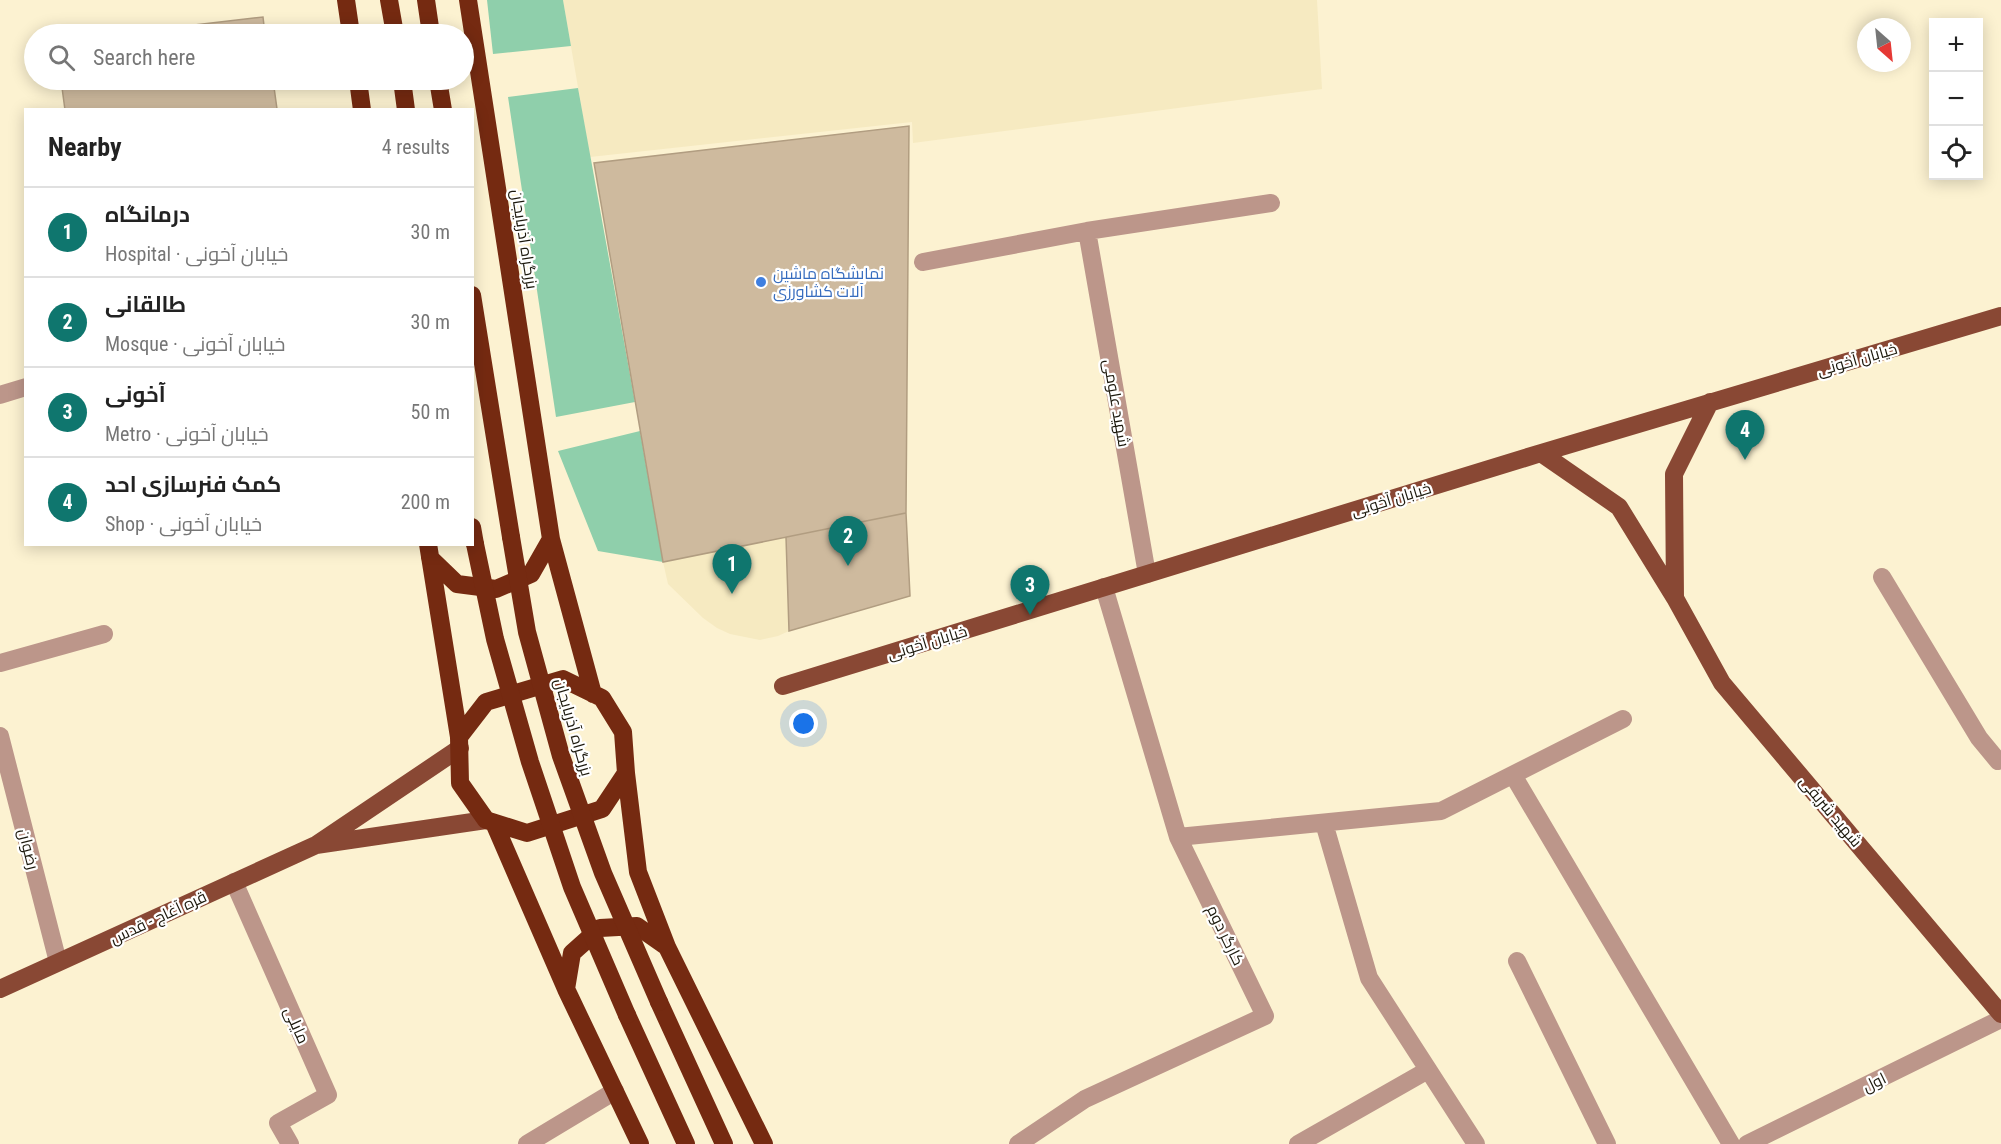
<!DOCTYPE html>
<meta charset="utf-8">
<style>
:root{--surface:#fff;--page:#f6f6f6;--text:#222;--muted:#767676;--line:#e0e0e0;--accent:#0f766e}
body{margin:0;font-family:"Roboto Condensed",Cairo,sans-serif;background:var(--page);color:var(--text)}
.controls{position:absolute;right:18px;top:18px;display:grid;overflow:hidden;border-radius:0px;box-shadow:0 3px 15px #0003}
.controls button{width:54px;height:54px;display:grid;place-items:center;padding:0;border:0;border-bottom:2px solid var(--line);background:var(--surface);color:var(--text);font:30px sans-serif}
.compass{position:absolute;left:1857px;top:18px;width:54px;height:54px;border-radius:50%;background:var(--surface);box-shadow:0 3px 15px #0003;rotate:153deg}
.you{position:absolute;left:804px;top:724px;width:21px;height:21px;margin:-15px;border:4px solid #fff;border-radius:50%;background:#1a73e8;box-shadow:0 0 0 9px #1a73e833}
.badge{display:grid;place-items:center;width:39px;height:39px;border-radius:50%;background:var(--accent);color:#fff;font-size:20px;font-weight:700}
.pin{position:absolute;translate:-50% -50px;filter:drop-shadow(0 2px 3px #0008)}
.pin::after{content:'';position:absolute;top:32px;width:21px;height:18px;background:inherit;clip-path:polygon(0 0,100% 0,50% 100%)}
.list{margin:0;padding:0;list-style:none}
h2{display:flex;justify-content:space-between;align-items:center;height:78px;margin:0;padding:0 24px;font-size:26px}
h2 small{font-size:20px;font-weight:400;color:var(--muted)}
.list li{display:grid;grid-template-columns:39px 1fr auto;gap:18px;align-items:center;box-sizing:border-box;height:90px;padding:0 24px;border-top:2px solid var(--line)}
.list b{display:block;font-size:22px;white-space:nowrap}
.list p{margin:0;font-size:20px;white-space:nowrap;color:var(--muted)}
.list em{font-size:20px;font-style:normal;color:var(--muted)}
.icon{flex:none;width:33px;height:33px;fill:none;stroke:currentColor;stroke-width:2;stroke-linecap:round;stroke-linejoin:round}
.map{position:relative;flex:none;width:2001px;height:1144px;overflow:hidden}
.search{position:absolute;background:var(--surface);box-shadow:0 3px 15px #0003;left:24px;top:24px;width:450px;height:66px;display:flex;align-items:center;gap:15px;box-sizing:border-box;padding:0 21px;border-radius:33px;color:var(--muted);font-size:22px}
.panel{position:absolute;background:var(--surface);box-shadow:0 3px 15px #0003;left:24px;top:108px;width:450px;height:438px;border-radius:0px}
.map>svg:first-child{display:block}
</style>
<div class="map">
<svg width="2001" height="1144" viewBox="0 0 2001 1144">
<rect width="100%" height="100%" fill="#fcf2d1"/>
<path fill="#f6eac1" d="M 563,0 L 1317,0 L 1322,89 L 913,143 L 912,122 L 590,157 Z
M 786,537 L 789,631 L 778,636 L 760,640 L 730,634 L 717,628 L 703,618 L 668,584 L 663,562 Z"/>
<path fill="#8fcfab" d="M 487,0 L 563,0 L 571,46 L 493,54 Z
M 578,88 L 635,402 L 556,417 L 508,97 Z
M 640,431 L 663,562 L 598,551 L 558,451 Z"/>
<path fill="#ceba9e" stroke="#b19d81" stroke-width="1.5" d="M 263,17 L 265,34 L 117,34 Z
M 61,80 L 273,80 L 277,109 L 65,110 Z
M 909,126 L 906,513 L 663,562 L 594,163 Z
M 906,513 L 910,596 L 789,631 L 786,537 Z"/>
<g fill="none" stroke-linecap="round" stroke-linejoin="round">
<path stroke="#bc968a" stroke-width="18" d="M 1087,231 L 1147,574
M 923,262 L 1087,231 L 1271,203
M 0,395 L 26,387
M 1882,577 L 1979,738 L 1998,761 L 2001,760
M 0,663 L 104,634
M 0,736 L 58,962
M 1513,775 L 1731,1144
M 1324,823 L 1369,978 L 1476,1144
M 1178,837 L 1441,811 L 1623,719
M 234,882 L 328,1095 L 278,1123 L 290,1144
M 1517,961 L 1607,1144
M 527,1144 L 615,1091
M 1018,1144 L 1085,1099 L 1265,1016 L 1178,837 L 1104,587
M 1298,1144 L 1428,1070
M 1747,1144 L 2001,1019"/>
<path stroke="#894834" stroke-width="18" d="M 1541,453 L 1619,507 L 1675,598 L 1674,474 L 1710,402
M 1675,598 L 1722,683 L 2001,1014
M 783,686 L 1541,453 L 2001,316
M 460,748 L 316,845 L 486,820
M 0,989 L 316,845"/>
<path stroke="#752a11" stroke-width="18" d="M 346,0 L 351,34
M 389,0 L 395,34
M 426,0 L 431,34
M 468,0 L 551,539 L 593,694
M 358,80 L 362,110
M 402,80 L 406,110
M 438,80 L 443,110
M 472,295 L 511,537
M 472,527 L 475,544
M 428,544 L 459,737
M 430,558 L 457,584 L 496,589 L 531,574 L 551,539
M 563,679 L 602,698 L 623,732 L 626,773 L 602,809 L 527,833 L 486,820 L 460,783 L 459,737 L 486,702 Z
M 626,773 L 638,872 L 667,947 L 764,1144
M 494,823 L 566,989 L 640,1144
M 566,989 L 572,953 L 600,928 L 637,926 L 667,947
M 659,1002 L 724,1144
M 627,1015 L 686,1144"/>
<path stroke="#752a11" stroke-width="18" d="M 511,537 L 527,632 L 561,756 L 603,873 L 659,1002
M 475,544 L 495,639 L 530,762 L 572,887 L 627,1015"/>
</g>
<circle fill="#3f7fe0" stroke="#fff" stroke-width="2" cx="761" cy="282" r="6"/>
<g text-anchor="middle" stroke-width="4.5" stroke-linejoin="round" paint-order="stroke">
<g font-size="16" fill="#1b180c" stroke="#fff">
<text transform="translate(525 239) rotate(81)" y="6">بزرگراه آذربایجان</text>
<text transform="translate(1857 359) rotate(-16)" y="6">خیابان آخونی</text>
<text transform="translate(1117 403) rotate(80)" y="6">شهید علومی</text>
<text transform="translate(1391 499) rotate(-17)" y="6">خیابان آخونی</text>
<text transform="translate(927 642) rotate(-17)" y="6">خیابان آخونی</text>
<text transform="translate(574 727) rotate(74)" y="6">بزرگراه آذربایجان</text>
<text transform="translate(1831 811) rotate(50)" y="6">شهید شریفی</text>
<text transform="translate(29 849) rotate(76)" y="6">رضوان</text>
<text transform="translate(158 917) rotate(-25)" y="6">قره آغاج - قدس</text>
<text transform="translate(1226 935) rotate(64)" y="6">کارگر دوم</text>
<text transform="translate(297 1025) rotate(66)" y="6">مایلی</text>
<text transform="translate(1874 1082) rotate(-26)" y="6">اول</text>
</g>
<g font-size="16" fill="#366cbe" stroke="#fff" text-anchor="start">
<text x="773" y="279">نمایشگاه ماشین<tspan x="773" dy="18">آلات کشاورزی</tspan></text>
</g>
</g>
</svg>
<div class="controls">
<button>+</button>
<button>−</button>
<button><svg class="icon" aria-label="locate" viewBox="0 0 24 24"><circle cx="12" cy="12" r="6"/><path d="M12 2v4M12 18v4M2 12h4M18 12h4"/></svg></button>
</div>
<svg class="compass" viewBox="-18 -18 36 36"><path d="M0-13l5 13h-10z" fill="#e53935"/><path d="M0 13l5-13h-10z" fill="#767676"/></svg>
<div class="you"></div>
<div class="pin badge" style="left:732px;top:594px">1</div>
<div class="pin badge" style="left:848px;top:566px">2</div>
<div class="pin badge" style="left:1030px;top:615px">3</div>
<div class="pin badge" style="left:1745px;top:460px">4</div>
<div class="search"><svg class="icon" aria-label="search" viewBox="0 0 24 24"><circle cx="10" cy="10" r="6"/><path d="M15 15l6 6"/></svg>Search here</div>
<section class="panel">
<h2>Nearby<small>4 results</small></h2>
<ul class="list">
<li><span class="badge">1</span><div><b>درمانگاه</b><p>Hospital · خیابان آخونی</p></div><em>30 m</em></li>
<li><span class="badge">2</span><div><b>طالقانی</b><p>Mosque · خیابان آخونی</p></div><em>30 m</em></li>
<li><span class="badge">3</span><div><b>آخونی</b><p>Metro · خیابان آخونی</p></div><em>50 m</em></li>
<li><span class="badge">4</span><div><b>کمک فنرسازی احد</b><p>Shop · خیابان آخونی</p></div><em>200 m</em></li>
</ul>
</section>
</div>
